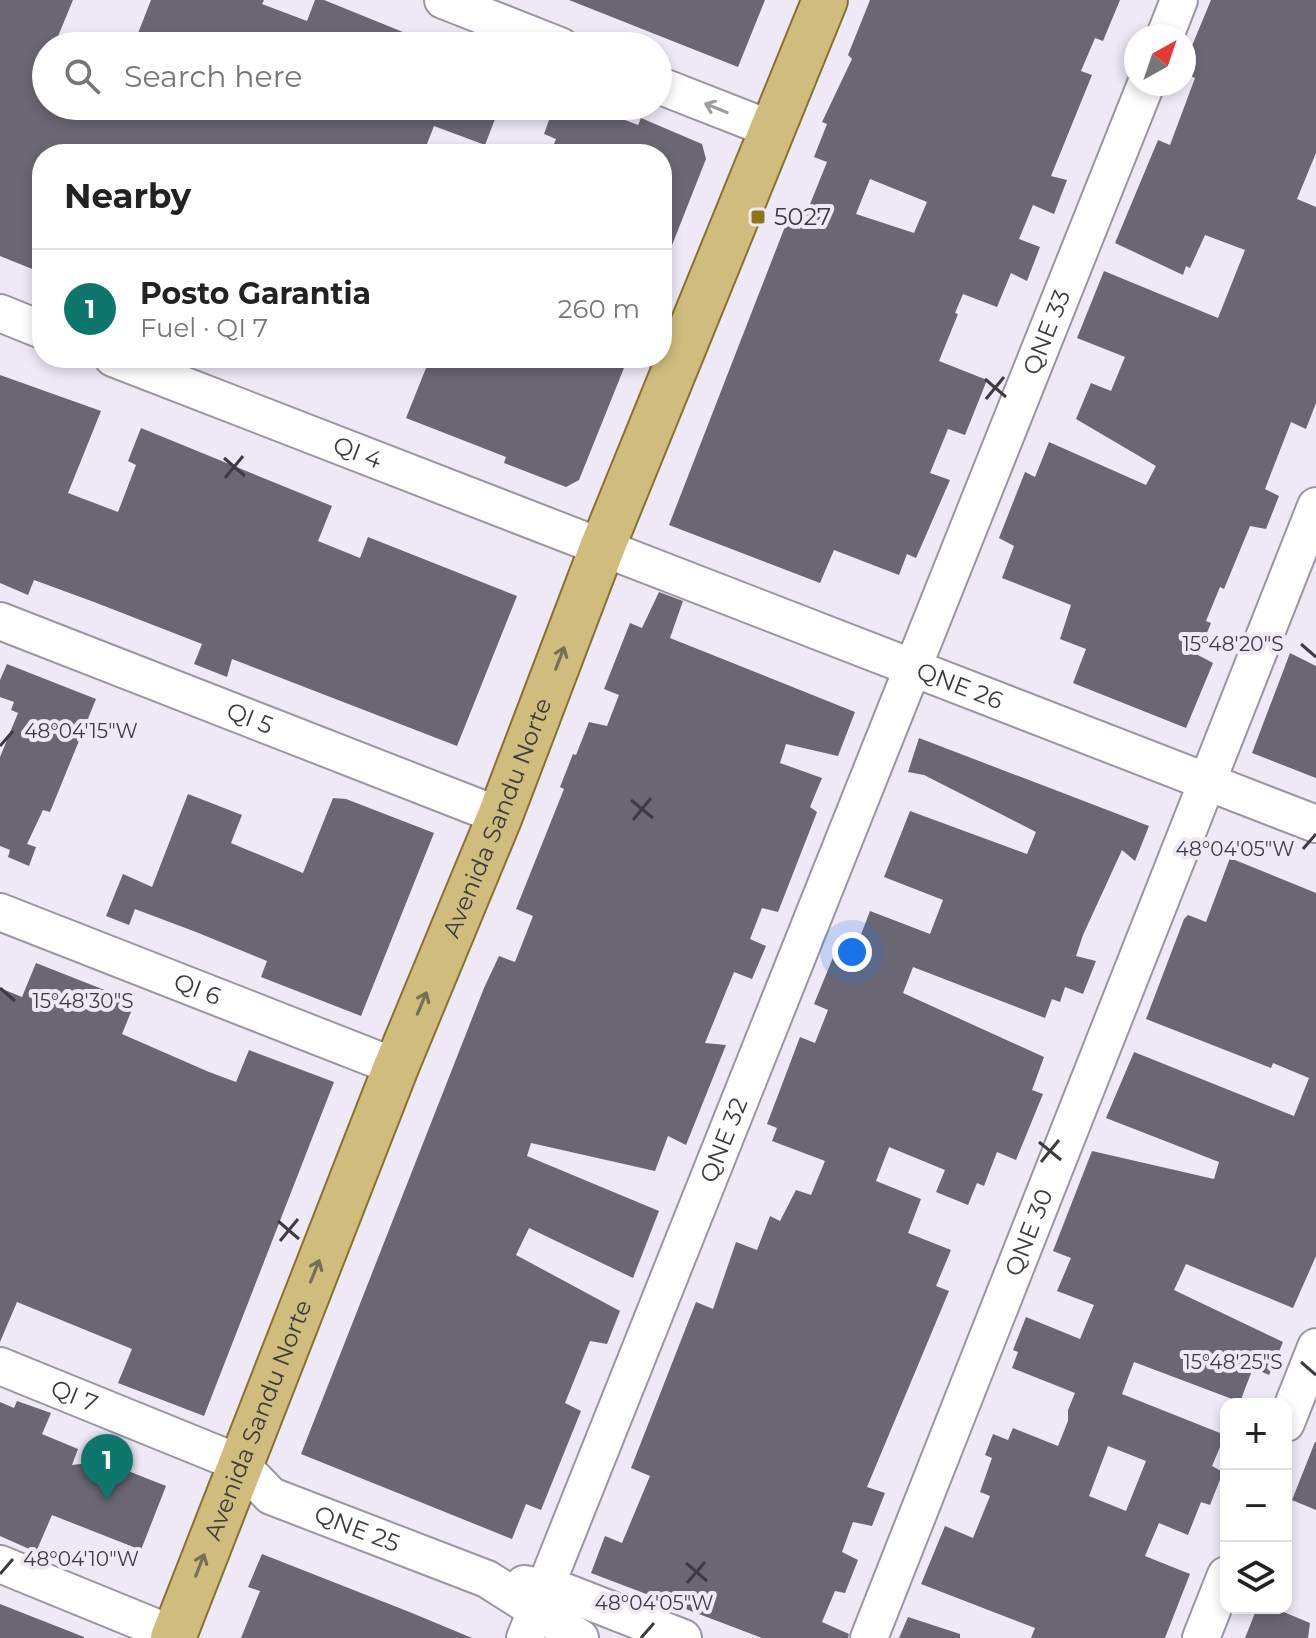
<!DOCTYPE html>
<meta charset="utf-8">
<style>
:root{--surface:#fff;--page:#f2f2f2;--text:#222;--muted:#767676;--line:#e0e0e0;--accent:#0f766e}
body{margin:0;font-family:Montserrat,sans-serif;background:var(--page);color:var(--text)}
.controls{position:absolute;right:24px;bottom:24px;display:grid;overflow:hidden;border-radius:16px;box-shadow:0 4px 12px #0003}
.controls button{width:72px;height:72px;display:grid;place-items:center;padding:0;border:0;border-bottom:2px solid var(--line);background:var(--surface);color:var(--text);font:40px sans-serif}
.compass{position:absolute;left:1124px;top:24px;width:72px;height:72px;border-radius:50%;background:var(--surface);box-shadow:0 4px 12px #0003;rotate:40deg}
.you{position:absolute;left:852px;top:952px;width:28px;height:28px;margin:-20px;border:6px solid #fff;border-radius:50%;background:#1a73e8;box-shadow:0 0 0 12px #1a73e833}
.badge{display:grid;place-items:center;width:52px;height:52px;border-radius:50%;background:var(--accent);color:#fff;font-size:26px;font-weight:700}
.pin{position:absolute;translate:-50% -66px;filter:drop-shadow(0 2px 4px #0008)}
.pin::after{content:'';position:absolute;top:42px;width:28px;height:24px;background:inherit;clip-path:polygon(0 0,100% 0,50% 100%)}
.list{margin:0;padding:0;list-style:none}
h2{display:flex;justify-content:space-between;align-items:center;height:104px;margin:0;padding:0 32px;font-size:34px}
h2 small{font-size:26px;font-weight:400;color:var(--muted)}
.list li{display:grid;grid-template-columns:52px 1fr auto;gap:24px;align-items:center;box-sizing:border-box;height:120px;padding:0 32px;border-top:2px solid var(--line)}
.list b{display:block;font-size:30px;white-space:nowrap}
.list p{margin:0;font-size:26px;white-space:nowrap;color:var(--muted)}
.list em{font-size:26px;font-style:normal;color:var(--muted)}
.icon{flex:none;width:44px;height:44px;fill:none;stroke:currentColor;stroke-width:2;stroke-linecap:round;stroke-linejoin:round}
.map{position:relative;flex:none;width:1316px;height:1638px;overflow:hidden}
.search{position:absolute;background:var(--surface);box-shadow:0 4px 12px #0003;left:32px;top:32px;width:640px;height:88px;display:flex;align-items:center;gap:20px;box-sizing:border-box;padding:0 28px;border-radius:44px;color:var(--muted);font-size:30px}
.panel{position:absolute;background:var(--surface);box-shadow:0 4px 12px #0003;left:32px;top:144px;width:640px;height:224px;border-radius:32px}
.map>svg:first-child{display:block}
</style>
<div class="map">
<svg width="1316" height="1638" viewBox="0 0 1316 1638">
<rect width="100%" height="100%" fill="#eee8f7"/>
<path fill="#6b6673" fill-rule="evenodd" d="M 0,0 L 73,0 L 54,46 L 46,46 L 46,106 L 500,106 L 485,145 L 434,126 L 423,154 L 42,154 L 42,273 L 0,256 Z
M 151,0 L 264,0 L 262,4 L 307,21 L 315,0 L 324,0 L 435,45 L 380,46 L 364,40 L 361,46 L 133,46 Z
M 569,0 L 765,0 L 738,67 Z
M 870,0 L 1120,0 L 1103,41 L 1095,38 L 1081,71 L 1092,75 L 1051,176 L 1067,180 L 1054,214 L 1033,205 L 1019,239 L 1040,247 L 1027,281 L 1011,273 L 997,307 L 963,294 L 955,313 L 958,314 L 939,361 L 987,380 L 965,435 L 948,429 L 930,473 L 950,480 L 916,558 L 907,554 L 899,575 L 834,550 L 820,583 L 669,525 L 786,224 L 800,229 L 827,162 L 814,157 L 827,124 L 822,122 L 852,59 L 848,55 ZM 870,179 L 927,202 L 914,233 L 856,214 Z
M 1211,0 L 1316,0 L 1316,153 L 1297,199 L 1316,207 L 1316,403 L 1306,429 L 1291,422 L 1265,489 L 1279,496 L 1266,529 L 1250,526 L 1224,589 L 1220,587 L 1206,621 L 1211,623 L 1198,655 L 1213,663 L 1186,728 L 1073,683 L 1086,649 L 1060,639 L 1071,605 L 1002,578 L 1014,546 L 999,538 L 1025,472 L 1035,477 L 1049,442 L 1146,485 L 1156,466 L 1076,419 L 1091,383 L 1111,391 L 1125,357 L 1077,338 L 1104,271 L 1218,318 L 1245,250 L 1205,235 L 1190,268 L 1186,266 L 1183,275 L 1115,243 L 1158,140 L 1170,145 L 1195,78 L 1184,73 L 1184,65 Z
M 554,106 L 589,106 L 638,125 L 641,118 L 702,144 L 706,159 L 663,268 L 662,154 L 550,154 L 556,139 L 544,134 Z
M 430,358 L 628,358 L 579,480 L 566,487 L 504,463 L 506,457 L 406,418 Z
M 0,375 L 101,411 L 68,493 L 118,512 L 136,465 L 128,461 L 141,428 L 332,506 L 318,541 L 360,558 L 368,537 L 517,596 L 457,746 L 232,659 L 227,677 L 194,664 L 202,644 L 94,602 L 34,580 L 28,595 L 0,583 Z
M 659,592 L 683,601 L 670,638 L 855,712 L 838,756 L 786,744 L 780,763 L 822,778 L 810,807 L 817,812 L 778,912 L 762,908 L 750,939 L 766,946 L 752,979 L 734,972 L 705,1043 L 726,1045 L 686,1145 L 668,1136 L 655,1171 L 531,1143 L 527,1156 L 659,1211 L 633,1278 L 529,1228 L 516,1255 L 620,1311 L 607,1344 L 590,1341 L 565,1403 L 581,1411 L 541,1510 L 526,1504 L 512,1539 L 301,1454 L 484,988 L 499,956 L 515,962 L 533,916 L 516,909 L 564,789 L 560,787 L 573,754 L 576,755 L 589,722 L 607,726 L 619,695 L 604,689 L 630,623 L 642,628 Z
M 1290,653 L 1316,666 L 1316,778 L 1252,753 Z
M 7,664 L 96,699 L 50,812 L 43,810 L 27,844 L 36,847 L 29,866 L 8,857 L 10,850 L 0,846 L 0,757 L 18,713 L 11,710 L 14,702 L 0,697 L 0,680 Z
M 919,738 L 1149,826 L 1135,861 L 1122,850 L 1083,935 L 1076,956 L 1096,961 L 1083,994 L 1065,987 L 1060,1002 L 1052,999 L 1045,1018 L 913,967 L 903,993 L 1044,1057 L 1032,1090 L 1043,1094 L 1016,1160 L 997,1152 L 984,1186 L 977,1183 L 968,1205 L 936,1192 L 945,1170 L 889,1147 L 876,1181 L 921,1199 L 908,1233 L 951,1250 L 936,1286 L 949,1291 L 867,1487 L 885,1493 L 872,1526 L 853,1522 L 842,1552 L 858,1560 L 845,1593 L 835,1591 L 822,1622 L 849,1634 L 848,1638 L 762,1638 L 591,1573 L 605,1536 L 622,1543 L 650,1476 L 631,1468 L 696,1302 L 713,1309 L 736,1242 L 757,1250 L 770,1216 L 780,1221 L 796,1190 L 811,1195 L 825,1161 L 772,1141 L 777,1128 L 767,1124 L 800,1037 L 815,1043 L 828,1010 L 814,1004 L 841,938 L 857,945 L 870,911 L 930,934 L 943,900 L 884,877 L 910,811 L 1027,854 L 1036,832 L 924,775 L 908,772 Z
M 188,794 L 242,815 L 231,843 L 303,873 L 333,798 L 346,799 L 434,833 L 361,1016 L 261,977 L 267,961 L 196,932 L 135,909 L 129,925 L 106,916 L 123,874 L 152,887 Z
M 1230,858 L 1316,893 L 1316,1256 L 1293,1308 L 1186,1264 L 1174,1290 L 1283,1342 L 1269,1375 L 1253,1368 L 1240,1402 L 1134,1362 L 1122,1394 L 1225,1435 L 1212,1466 L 1223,1472 L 1210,1505 L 1201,1502 L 1188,1535 L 1159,1523 L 1145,1556 L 1190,1574 L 1165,1638 L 1031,1638 L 1035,1628 L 921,1584 L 945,1526 L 973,1538 L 990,1496 L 980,1492 L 992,1458 L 985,1455 L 993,1434 L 1008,1440 L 1013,1428 L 1058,1446 L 1068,1421 L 1068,1410 L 1075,1393 L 1012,1368 L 1018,1352 L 1013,1350 L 1026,1317 L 1080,1339 L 1094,1305 L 1057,1291 L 1071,1258 L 1053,1251 L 1092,1151 L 1214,1179 L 1219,1162 L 1106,1118 L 1134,1052 L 1294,1116 L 1309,1078 L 1273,1063 L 1271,1068 L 1146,1019 L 1184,919 L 1188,915 L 1206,922 ZM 1108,1446 L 1146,1461 L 1126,1511 L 1089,1496 Z
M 36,963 L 135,1002 L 122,1034 L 209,1072 L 236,1082 L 249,1050 L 334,1082 L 204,1416 L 118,1383 L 132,1349 L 17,1302 L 0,1342 L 0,988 L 22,997 Z
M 17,1401 L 51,1413 L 42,1434 L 78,1449 L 72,1465 L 103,1461 L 166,1486 L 141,1550 L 52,1515 L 36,1552 L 0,1536 L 0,1402 L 14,1408 Z
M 1315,1442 L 1316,1442 L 1316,1510 L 1292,1500 Z
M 262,1554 L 412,1613 L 472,1638 L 241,1638 L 260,1591 L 248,1587 Z
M 0,1604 L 84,1637 L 84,1638 L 0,1638 Z
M 1257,1608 L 1274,1608 L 1310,1623 L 1308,1638 L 1245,1638 Z
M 908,1617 L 960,1634 L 960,1638 L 899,1638 Z"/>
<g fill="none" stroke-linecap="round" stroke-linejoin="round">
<defs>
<g id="minor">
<path d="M 443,0 L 560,46"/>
<path d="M 1165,36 L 1179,0"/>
<path d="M 658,85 L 773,130"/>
<path d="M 0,313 L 42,330"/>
<path id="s1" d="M 113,358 L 1316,824"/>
<path id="s2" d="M 0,621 L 500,816"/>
<path id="s3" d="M 0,912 L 396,1067"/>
<path id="s4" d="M 0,1366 L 239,1463 L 271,1496 L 487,1579 L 580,1638"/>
<path d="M 1286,1423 L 1316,1347"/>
<path d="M 0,1564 L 174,1635"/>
<path d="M 524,1584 L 560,1590 L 683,1638"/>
<path id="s5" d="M 525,1638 L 1146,84"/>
<path id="s6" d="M 869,1638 L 1316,506"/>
<path d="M 1201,1638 L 1226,1575"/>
</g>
<g id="major">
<path id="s7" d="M 173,1638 L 396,1067 L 500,816 L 602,548 L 825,0"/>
</g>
</defs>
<use href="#minor" stroke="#9a95a3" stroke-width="40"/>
<use href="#major" stroke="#887230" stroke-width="48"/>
<use href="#minor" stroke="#fff" stroke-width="36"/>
<use href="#major" stroke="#d0bc7d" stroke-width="44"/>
</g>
<defs><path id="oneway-shaft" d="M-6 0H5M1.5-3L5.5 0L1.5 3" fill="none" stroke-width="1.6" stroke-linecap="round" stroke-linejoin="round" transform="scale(2)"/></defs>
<use stroke="#9e9da0" href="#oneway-shaft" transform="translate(716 108) rotate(-158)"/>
<g stroke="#786f59">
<use href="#oneway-shaft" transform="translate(560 658) rotate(-69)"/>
<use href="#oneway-shaft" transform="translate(422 1003) rotate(-67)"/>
<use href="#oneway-shaft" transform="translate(315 1271) rotate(-68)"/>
<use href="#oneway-shaft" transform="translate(200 1565) rotate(-69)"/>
</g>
<path fill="none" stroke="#3d3b41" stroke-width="3" d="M 985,379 L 1006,397M 986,399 L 1004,377M 224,458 L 245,476M 225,478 L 243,456M 1301,644 L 1316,657M 0,746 L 13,731M 631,800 L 653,818M 633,820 L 651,798M 1303,849 L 1316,834M 0,988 L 15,1001M 1039,1142 L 1061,1160M 1041,1162 L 1059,1140M 278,1221 L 299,1239M 280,1241 L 298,1219M 1301,1362 L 1316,1375M 686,1563 L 707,1581M 0,1574 L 13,1559M 687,1583 L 705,1562M 641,1638 L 654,1623"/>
<rect fill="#907419" stroke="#eee8f7" stroke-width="3" x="750" y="209" width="16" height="16" rx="4"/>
<g text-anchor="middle" stroke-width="8" stroke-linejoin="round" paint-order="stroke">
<g font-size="24" fill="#3d3b41" stroke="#eee8f7" text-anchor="start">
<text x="774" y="225">5027</text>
</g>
<g font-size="24" fill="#3d3b41" stroke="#eee8f7">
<text dy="8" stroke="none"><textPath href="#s5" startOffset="1406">QNE 33</textPath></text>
<text dy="8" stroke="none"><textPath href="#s1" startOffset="262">QI 4</textPath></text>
<text dy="8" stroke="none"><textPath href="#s1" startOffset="908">QNE 26</textPath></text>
<text dy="8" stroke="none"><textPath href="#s2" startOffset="268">QI 5</textPath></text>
<text dy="8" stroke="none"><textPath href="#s7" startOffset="882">Avenida Sandu Norte</textPath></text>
<text dy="8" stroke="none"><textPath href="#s3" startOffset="212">QI 6</textPath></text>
<text dy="8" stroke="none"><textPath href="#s5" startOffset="536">QNE 32</textPath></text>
<text dy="8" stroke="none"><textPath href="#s6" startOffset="436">QNE 30</textPath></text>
<text dy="8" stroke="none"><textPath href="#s4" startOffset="80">QI 7</textPath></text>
<text dy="8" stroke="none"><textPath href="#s7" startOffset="234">Avenida Sandu Norte</textPath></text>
<text dy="8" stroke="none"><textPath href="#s4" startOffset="396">QNE 25</textPath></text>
</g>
</g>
<g font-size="20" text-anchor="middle" fill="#3d3b41" stroke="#eee8f7" stroke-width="8" stroke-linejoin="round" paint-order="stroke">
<text x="1233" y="651">15°48'20"S</text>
<text x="81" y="738">48°04'15"W</text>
<text x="1235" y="856">48°04'05"W</text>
<text x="83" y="1008">15°48'30"S</text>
<text x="1233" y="1369">15°48'25"S</text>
<text x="81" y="1566">48°04'10"W</text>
<text x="654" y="1610">48°04'05"W</text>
</g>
</svg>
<div class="controls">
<button>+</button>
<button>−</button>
<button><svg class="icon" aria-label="layers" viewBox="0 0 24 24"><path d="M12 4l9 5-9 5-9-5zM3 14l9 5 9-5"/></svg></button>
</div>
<svg class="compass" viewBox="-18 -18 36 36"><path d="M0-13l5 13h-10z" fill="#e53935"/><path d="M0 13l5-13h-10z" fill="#767676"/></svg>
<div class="you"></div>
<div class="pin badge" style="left:107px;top:1500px">1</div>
<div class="search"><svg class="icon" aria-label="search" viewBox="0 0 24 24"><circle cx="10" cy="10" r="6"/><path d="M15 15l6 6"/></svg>Search here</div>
<section class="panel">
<h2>Nearby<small></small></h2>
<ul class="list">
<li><span class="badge">1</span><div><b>Posto Garantia</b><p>Fuel · QI 7</p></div><em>260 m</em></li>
</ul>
</section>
</div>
